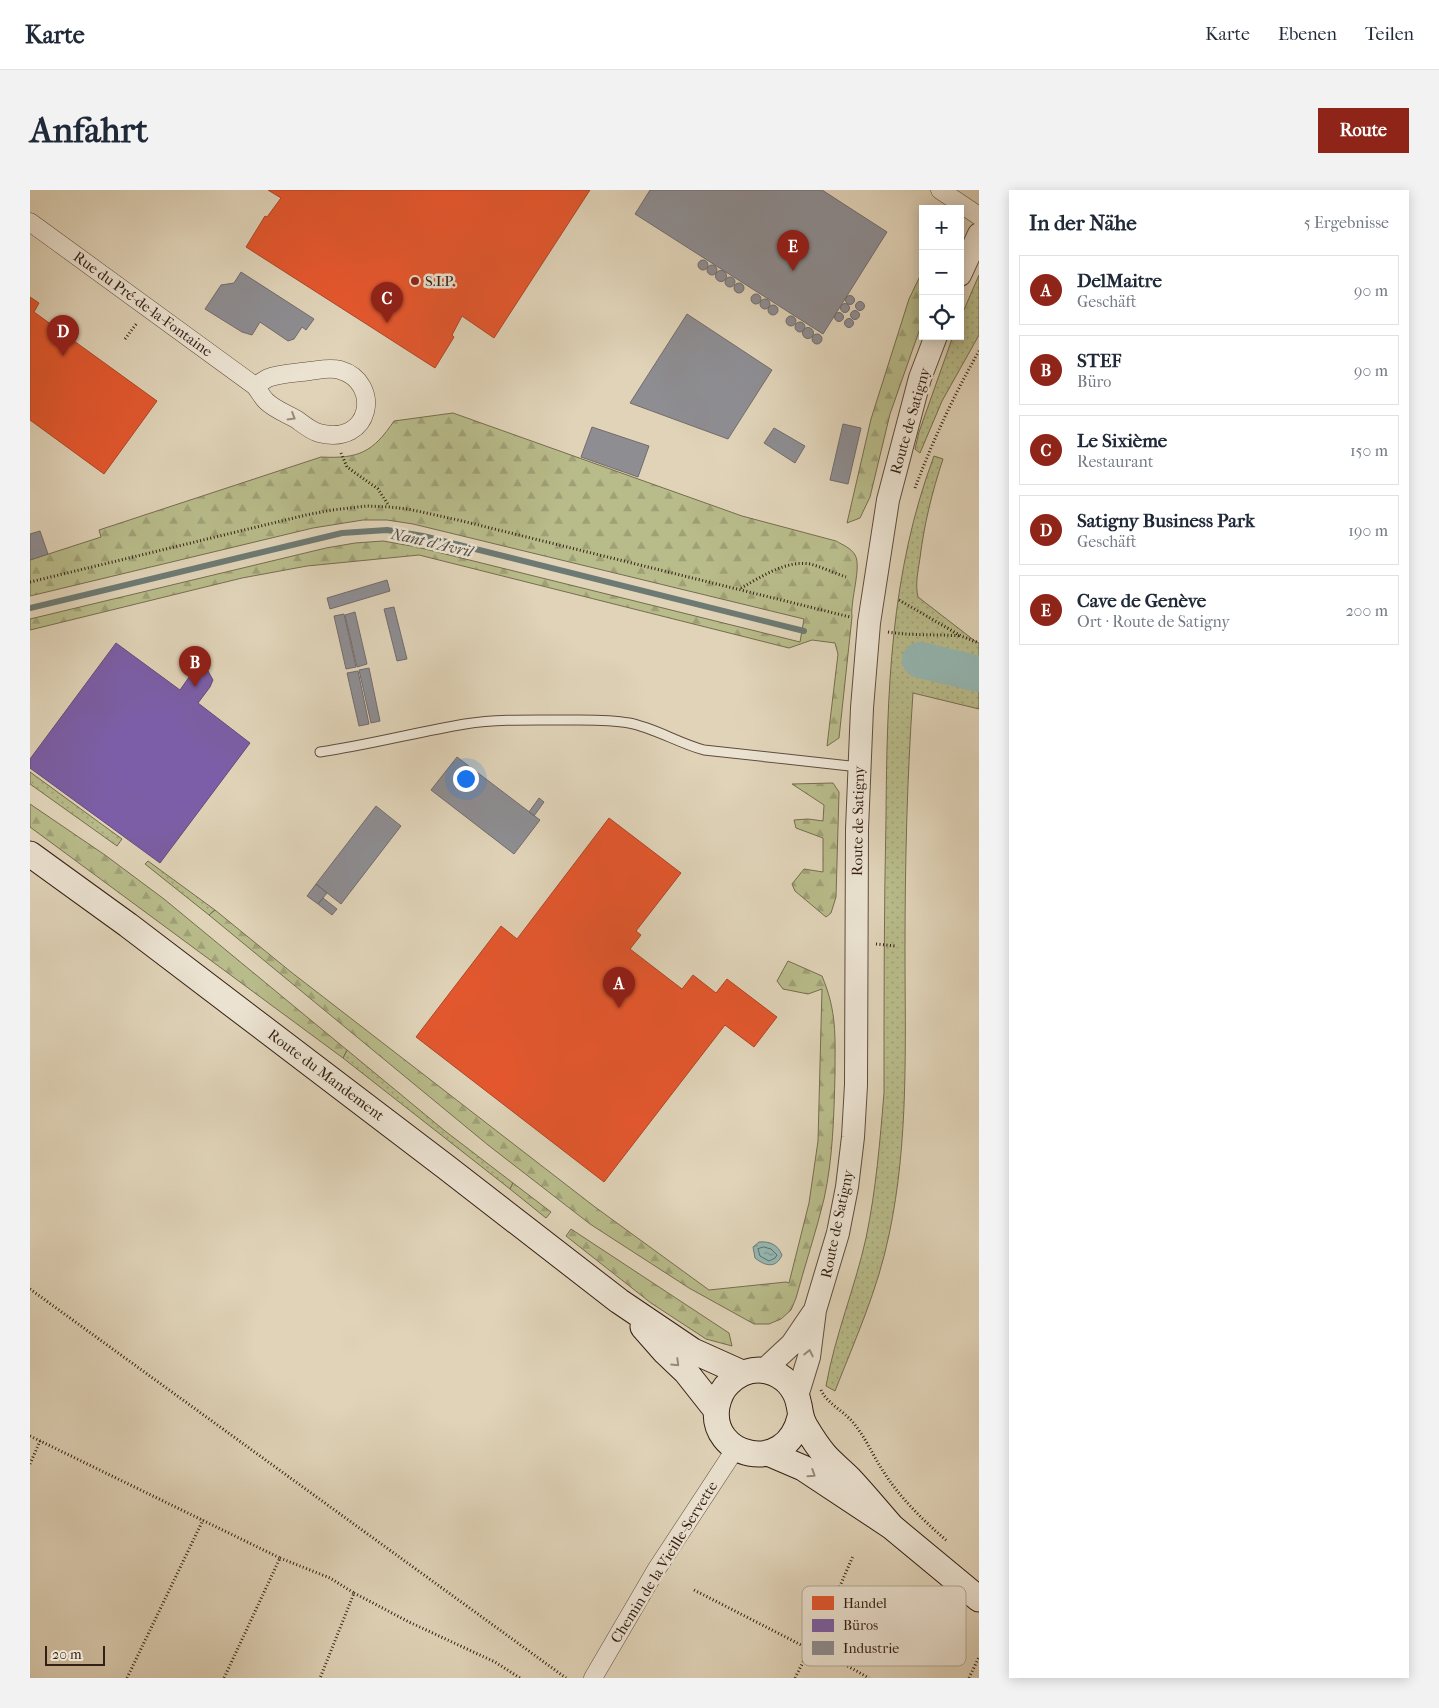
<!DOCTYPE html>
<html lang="de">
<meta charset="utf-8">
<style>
:root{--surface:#fff;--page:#f2f2f3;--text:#1f2937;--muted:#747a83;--line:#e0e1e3;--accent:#8f2418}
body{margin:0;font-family:"IM FELL French Canon",serif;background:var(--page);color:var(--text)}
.controls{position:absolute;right:15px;top:15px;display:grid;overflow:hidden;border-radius:0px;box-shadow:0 2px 12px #0003}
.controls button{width:45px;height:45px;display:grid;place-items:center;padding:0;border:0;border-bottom:1px solid var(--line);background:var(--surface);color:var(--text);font:25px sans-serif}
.scale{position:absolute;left:15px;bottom:12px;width:60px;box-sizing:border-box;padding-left:5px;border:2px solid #331f14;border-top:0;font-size:14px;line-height:18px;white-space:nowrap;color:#331f14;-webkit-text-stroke:4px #ebe2d1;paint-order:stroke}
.you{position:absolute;left:435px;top:588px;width:18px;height:18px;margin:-12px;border:4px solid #fff;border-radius:50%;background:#1a73e8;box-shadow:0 0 0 8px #1a73e833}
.badge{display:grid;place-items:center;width:32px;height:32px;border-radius:50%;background:var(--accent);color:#fff;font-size:16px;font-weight:700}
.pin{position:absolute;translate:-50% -41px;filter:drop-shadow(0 1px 2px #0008)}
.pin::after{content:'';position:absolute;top:26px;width:18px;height:15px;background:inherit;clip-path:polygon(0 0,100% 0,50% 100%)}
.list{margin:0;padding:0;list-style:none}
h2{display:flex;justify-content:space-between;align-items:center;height:65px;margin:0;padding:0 20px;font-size:21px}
h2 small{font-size:16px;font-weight:400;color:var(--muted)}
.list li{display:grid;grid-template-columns:32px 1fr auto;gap:15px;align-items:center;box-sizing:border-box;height:70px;margin:0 10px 10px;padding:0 10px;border:1px solid var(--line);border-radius:0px}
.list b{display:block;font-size:19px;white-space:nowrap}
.list p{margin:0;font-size:16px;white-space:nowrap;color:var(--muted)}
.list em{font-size:16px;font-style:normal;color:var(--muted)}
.icon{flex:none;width:28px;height:28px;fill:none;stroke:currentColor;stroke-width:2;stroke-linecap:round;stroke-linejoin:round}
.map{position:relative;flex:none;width:949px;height:1488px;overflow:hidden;border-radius:0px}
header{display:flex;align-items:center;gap:30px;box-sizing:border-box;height:70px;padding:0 25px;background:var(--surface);border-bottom:1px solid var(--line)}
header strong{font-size:24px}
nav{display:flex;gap:28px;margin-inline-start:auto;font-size:18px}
.intro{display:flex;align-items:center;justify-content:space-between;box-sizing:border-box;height:120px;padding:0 30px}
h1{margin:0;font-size:35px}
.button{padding:12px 22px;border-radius:0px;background:var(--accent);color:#fff;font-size:18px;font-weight:700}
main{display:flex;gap:30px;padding:0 30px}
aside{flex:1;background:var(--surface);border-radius:0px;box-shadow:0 2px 12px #0003}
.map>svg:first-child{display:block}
</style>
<header>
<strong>Karte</strong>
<nav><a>Karte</a><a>Ebenen</a><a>Teilen</a></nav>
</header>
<div class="intro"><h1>Anfahrt</h1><a class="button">Route</a></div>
<main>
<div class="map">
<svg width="949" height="1488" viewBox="0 0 949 1488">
<defs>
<pattern id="grass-dots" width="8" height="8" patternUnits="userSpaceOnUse" patternTransform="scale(1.25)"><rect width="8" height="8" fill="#b8bb8a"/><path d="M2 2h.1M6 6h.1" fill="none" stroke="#9fa076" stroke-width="1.8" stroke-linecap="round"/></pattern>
<pattern id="forest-firs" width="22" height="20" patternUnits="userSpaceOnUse" patternTransform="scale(1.25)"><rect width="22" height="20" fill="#b8bb8a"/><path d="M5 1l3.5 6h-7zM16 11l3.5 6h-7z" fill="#9fa076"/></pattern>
<pattern id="water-ripples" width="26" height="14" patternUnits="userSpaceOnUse" patternTransform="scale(1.25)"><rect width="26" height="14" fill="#94b7b2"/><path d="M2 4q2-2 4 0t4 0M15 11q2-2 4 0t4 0" fill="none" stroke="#799490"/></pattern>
</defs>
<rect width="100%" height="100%" fill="#e0d3b8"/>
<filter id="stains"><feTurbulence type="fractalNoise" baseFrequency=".004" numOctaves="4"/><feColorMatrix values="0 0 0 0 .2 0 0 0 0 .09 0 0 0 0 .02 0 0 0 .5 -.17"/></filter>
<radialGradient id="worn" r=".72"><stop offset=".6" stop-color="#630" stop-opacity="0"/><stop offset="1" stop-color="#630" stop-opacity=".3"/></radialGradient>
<path fill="url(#grass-dots)" stroke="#766d4f" d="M 949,85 L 949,145 L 912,211 L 890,263 L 885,259 L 889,242 L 923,146 L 930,146 L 930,129 Z
M 904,266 L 913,269 C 902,302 894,335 890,368 C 888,382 885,394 888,407 L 945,451 L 949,453 L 949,473 L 884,457 L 889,461 L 885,479 L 949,495 L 949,519 L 883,503 C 877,588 875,674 875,759 C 875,854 879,951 859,1045 C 848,1099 825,1150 805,1201 L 796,1196 C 805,1145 825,1098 836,1048 C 846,1000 850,951 854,903 C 854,811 854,719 856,627 C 857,503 860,383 904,266 Z
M 0,582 L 92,649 L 87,656 L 0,594 Z
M 118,671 L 185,720 L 179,725 L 115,674 Z
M 317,860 L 415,941 L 483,993 L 480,999 L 313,868 Z"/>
<path fill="url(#forest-firs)" stroke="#766d4f" d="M 893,80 L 893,130 L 860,224 L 840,307 L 830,328 L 817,333 L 841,229 L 879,109 Z
M 423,223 L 712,326 L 806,351 C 813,355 821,358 825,365 C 832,376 820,411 822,427 L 809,548 L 797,556 L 808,464 L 805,453 L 782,450 L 759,458 L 389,365 L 277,376 L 212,388 L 0,440 L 0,429 L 296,358 L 325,353 L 353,351 L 387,357 L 770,452 L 774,429 L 383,334 L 357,330 L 333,330 L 283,338 L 0,406 L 0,370 L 71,347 L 69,340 L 291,267 C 329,269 343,262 364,231 Z
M 803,593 L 809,602 L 806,707 L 801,723 L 796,727 L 765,701 L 762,694 L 774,679 L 793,682 L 793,648 L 766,638 L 764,630 L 778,629 L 793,631 L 794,615 L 762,594 Z
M 0,614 L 75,665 L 134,709 L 317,860 L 313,868 L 0,637 Z
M 185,720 L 261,782 L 565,1017 L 679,1100 L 756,1092 L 759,1093 L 779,1013 L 788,951 L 792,799 L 778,804 L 753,799 L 747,791 L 758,771 L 792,786 C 807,822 805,845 805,883 C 804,925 803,968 794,1009 C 786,1042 775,1075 766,1108 L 761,1120 L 751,1129 L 739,1134 L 724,1134 L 659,1098 L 560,1034 L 458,955 L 179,725 Z
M 483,993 L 521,1022 L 516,1028 L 480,999 Z
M 541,1039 L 699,1143 L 702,1156 L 676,1149 L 621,1113 L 536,1046 Z"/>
<path fill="url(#water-ripples)" stroke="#6d7a73" d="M 729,1052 C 740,1051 748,1055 752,1065 C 746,1079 735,1076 725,1068 L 723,1057 Z"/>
<path fill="#e4572e" stroke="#af4626" d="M 238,0 L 560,0 L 464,148 L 432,126 L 422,145 L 424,147 L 405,178 L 216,57 L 235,26 L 237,27 L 251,8 Z
M 0,107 L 9,113 L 4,122 L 127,211 L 74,284 L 0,230 Z
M 579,628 L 651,683 L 606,741 L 611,745 L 600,759 L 652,799 L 663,785 L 686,803 L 697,789 L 747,827 L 724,857 L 695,835 L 574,992 L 386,847 L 471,736 L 487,749 Z"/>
<path fill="#7b5ea7" stroke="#654b7b" d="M 86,453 L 150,500 L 164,480 L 173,478 L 178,481 L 183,490 L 180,497 L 168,513 L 220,553 L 130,673 L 0,578 L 0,569 Z"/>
<path fill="#8d8d92" stroke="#726c6c" d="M 620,0 L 792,0 L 857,42 L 793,144 L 605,24 Z
M668 75a5 5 0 1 1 10 0a5 5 0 1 1-10 0Z
M677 80a5 5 0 1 1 10 0a5 5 0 1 1-10 0Z
M685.5 86a5.5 5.5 0 1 1 11 0a5.5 5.5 0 1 1-11 0Z
M 211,82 L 284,129 L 276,140 L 272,137 L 264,149 L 258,151 L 230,132 L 222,145 L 212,142 L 175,119 L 191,95 L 204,93 Z
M695 92a5 5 0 1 1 10 0a5 5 0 1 1-10 0Z
M704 98a5 5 0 1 1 10 0a5 5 0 1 1-10 0Z
M721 109a5 5 0 1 1 10 0a5 5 0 1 1-10 0Z
M815.5 110a4.5 4.5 0 1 1 9 0a4.5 4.5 0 1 1-9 0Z
M730 114a5 5 0 1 1 10 0a5 5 0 1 1-10 0Z
M825.5 116a4.5 4.5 0 1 1 9 0a4.5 4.5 0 1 1-9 0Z
M810.5 118a4.5 4.5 0 1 1 9 0a4.5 4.5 0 1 1-9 0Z
M738 120a5 5 0 1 1 10 0a5 5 0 1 1-10 0Z
M820.5 125a4.5 4.5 0 1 1 9 0a4.5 4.5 0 1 1-9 0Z
M804.5 127a4.5 4.5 0 1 1 9 0a4.5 4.5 0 1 1-9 0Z
M 657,124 L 742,180 L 698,249 L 600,213 Z
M756 131a5 5 0 1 1 10 0a5 5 0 1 1-10 0Z
M814.5 133a4.5 4.5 0 1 1 9 0a4.5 4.5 0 1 1-9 0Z
M765 137a5 5 0 1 1 10 0a5 5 0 1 1-10 0Z
M772.5 143a5.5 5.5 0 1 1 11 0a5.5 5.5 0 1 1-11 0Z
M782 149a5 5 0 1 1 10 0a5 5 0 1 1-10 0Z
M 813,234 L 831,238 L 818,294 L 800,290 Z
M 562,237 L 619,256 L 608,287 L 551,267 Z
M 744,238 L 775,256 L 765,273 L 734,253 Z
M 10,341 L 18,364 L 0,370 L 0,344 Z
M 357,390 L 360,401 L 300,419 L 297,408 Z
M 364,417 L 377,469 L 367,471 L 354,419 Z
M 325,422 L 337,474 L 327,477 L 315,425 Z
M 314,424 L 326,477 L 316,479 L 304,426 Z
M 339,478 L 350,531 L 341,533 L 329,480 Z
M 328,481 L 339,534 L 329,536 L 317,483 Z
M 427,567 L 510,630 L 484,664 L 401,600 Z
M 509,608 L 514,612 L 504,626 L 499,622 Z
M 346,616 L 371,636 L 311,714 L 286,694 Z
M 286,694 L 297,703 L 288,714 L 277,706 Z
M 293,708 L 307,719 L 302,725 L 288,714 Z"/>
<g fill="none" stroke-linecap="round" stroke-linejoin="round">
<path stroke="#646b63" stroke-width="1" d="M 734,1057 L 741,1059 L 747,1065 L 745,1068 L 739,1071 L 730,1066 L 728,1059 Z"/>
<path stroke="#6d7a73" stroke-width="6" d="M 0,418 L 312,343 L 357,340 L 393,346 L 774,441"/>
<path stroke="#94b7b2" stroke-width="36" d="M 890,470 L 949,484"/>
<defs>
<path id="service" d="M 290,562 C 339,555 387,542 435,534 C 468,529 501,530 534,530 C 555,530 578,529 599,533 C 625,538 648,553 674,560 L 829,577"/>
<path id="minor" d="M 910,0 L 949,26
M 0,32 L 225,196 C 229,201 232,207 236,211 C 244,219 257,224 266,229 C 273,234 281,241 289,243 C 342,257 352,192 310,180 C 300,177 289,180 280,181 C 267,183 250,183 238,188 C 234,190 229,194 225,196
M 563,1488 L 626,1380 L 706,1258"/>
<path id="tertiary" d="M 930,85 L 949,44
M 733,1181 L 762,1154 L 783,1123
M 767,1206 L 779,1167 L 785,1120 L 808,1043 L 817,997 L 823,947 L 826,895 L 827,639 L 832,518 L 839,433 L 858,310 L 890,188 L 906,146"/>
<path id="secondary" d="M 0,664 L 98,735 L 416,977 L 589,1111 L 663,1161 L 712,1183
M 613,1137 L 635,1162 L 656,1182 L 686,1220
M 770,1227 C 756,1287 678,1267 687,1216 C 689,1207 692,1199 699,1193 C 709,1183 723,1178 737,1181 C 754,1185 766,1198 769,1215 C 771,1224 770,1227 775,1236 C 781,1246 787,1256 795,1265 C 802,1273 811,1280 819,1288 C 834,1304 848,1321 862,1337
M 738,1263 L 773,1278 L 862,1337 L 949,1409"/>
</defs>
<use href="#service" stroke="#5e4c3d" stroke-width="11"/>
<use href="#minor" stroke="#5e4c3d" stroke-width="19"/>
<use href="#tertiary" stroke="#5e4c3d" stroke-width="24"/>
<use href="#secondary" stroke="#331f14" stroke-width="27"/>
<path stroke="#331f14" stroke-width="3" stroke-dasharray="1 2.5" stroke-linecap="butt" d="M 95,149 L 107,133
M 311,263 L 317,277 L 348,299 L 359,316
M 885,298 C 903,250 924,205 949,161
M 0,392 L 276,325 L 302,320 L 337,316 L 359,317 L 378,319 L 428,330 L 820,427
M 711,398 C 731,387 756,370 780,374 C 792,377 804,383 816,387
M 869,410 L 931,446 L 949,453
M 858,442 C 883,446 907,444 931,446
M 846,754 L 865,756
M 0,1099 L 536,1488
M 791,1200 C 797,1214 816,1222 825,1235 C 837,1250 844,1268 855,1284 C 872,1310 894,1331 917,1351
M 0,1246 L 250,1368 L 194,1488
M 0,1274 L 10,1251
M 250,1368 L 300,1388 L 324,1403 L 290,1488
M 664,1400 L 779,1459 L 800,1466 L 839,1488
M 324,1403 L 379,1432 L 465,1472 L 490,1488
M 97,1488 L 173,1330
M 765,1488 L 800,1419 L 823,1366
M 939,1488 L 949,1467"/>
<use href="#service" stroke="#ebe2d1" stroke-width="9"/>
<use href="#minor" stroke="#ebe2d1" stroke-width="18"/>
<use href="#tertiary" stroke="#ebe2d1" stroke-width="22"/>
<use href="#secondary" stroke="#ebe2d1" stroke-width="25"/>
</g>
<defs><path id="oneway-chevron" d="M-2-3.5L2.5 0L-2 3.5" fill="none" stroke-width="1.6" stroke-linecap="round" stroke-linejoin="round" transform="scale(1.25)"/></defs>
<g stroke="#988a7c">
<use href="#oneway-chevron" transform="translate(262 227) rotate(31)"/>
<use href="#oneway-chevron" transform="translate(779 1163) rotate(-78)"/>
<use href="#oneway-chevron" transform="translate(646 1173) rotate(44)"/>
<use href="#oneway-chevron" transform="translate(782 1284) rotate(33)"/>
</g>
<circle fill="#8f2418" stroke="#ebe2d1" stroke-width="2" cx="385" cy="91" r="5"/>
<g text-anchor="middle" stroke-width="5" stroke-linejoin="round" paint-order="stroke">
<g font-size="15" fill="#331f14" stroke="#ebe2d1" text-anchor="start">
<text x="395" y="96">S.I.P.</text>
</g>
<g font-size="15" fill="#331f14" stroke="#ebe2d1">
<text transform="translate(113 114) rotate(36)" y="5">Rue du Pré-de-la-Fontaine</text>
<text transform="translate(880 231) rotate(-74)" y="5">Route de Satigny</text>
<text transform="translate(828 631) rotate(-89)" y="5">Route de Satigny</text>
<text transform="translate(296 885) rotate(37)" y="5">Route du Mandement</text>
<text transform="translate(807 1034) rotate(-78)" y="5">Route de Satigny</text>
<text transform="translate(634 1372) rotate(-58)" y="5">Chemin de la Vieille-Servette</text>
</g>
<g font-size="16" font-style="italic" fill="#504d43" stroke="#ebe2d1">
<text transform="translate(402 352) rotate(13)" y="6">Nant d'Avril</text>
</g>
</g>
<rect x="772" y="1396" width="164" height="80" rx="8" fill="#ebe2d1" stroke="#b4a898" stroke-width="1"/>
<rect x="782" y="1406" width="22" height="14" fill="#e4572e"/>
<rect x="782" y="1429" width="22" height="13" fill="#7b5ea7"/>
<rect x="782" y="1451" width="22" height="14" fill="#8d8d92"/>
<g font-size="14" fill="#331f14">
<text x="813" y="1418">Handel</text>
<text x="813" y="1440">Büros</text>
<text x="813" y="1463">Industrie</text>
</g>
<rect width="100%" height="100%" filter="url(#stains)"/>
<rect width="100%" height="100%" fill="url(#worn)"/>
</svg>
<div class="controls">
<button>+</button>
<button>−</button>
<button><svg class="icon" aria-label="locate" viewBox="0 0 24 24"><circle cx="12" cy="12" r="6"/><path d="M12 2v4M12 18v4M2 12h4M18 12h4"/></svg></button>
</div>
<div class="scale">20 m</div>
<div class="you"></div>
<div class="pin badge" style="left:589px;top:818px">A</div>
<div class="pin badge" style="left:165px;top:497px">B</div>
<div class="pin badge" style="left:357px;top:133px">C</div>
<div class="pin badge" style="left:33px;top:166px">D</div>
<div class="pin badge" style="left:763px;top:81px">E</div>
</div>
<aside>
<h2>In der Nähe<small>5 Ergebnisse</small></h2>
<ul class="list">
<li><span class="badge">A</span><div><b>DelMaitre</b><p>Geschäft</p></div><em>90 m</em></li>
<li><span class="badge">B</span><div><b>STEF</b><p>Büro</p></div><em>90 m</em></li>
<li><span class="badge">C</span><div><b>Le Sixième</b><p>Restaurant</p></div><em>150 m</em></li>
<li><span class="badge">D</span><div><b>Satigny Business Park</b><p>Geschäft</p></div><em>190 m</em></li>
<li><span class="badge">E</span><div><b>Cave de Genève</b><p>Ort · Route de Satigny</p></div><em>200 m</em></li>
</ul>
</aside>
</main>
